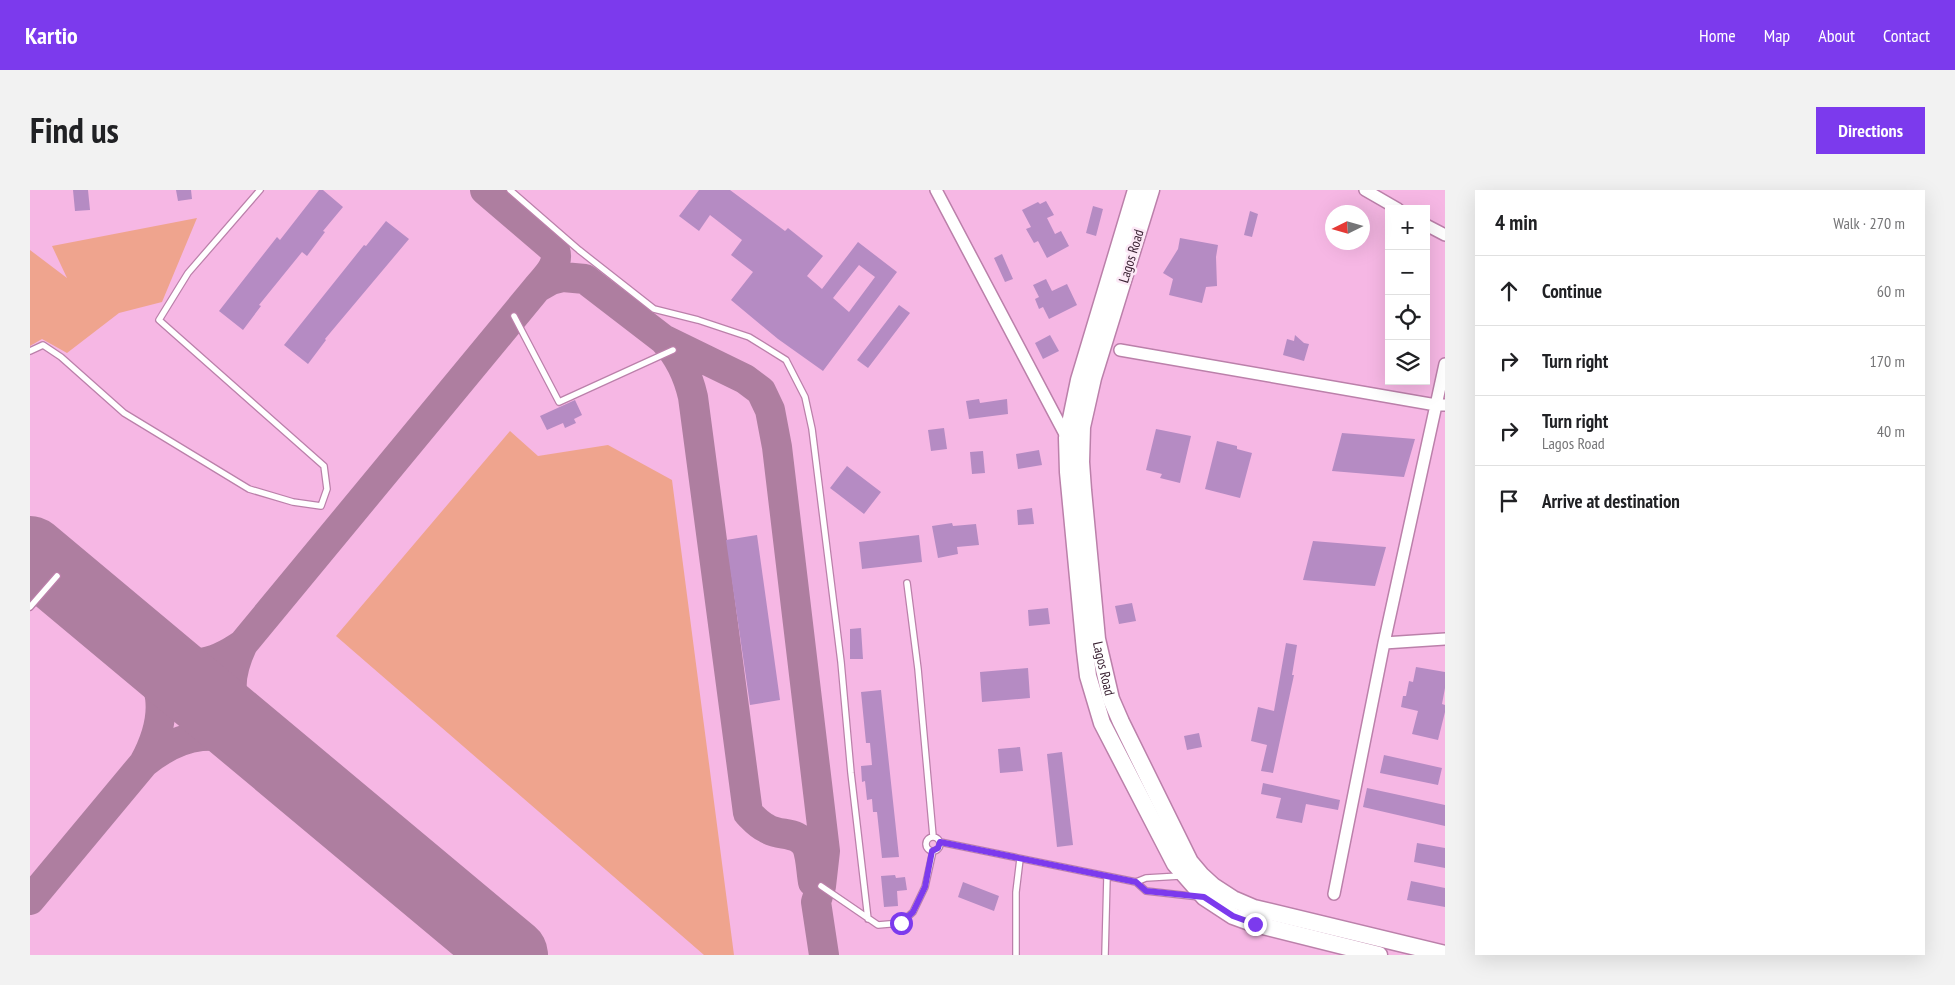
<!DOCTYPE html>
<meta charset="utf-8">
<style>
:root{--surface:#fff;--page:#f2f2f2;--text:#202124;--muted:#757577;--line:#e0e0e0;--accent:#7c3aed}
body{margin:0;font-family:"PT Sans Narrow",sans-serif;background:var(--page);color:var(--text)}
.controls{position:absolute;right:15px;top:15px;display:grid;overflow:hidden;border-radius:0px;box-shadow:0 5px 20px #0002}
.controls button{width:45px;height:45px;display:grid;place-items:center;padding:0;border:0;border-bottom:1px solid var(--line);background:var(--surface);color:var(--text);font:25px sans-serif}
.compass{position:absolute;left:1295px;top:15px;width:45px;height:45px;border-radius:50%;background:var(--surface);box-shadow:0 5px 20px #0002;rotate:265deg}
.stop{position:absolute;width:15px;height:15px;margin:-11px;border:4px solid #7c3aed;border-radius:50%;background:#fff}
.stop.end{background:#7c3aed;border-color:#fff;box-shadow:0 1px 5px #0008}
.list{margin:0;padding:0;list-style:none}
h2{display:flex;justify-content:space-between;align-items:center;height:65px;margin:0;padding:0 20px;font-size:21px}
h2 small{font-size:16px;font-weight:400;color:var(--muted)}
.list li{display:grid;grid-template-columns:32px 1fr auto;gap:15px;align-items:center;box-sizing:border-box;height:70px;padding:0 20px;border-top:1px solid var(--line)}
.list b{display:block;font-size:19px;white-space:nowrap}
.list p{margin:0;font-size:16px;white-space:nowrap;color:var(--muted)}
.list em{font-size:16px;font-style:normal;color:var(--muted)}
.icon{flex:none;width:28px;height:28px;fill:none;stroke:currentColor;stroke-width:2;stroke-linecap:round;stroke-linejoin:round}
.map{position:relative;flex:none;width:1415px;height:765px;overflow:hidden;border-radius:0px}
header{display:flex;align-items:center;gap:30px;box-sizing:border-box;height:70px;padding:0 25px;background:var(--accent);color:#fff}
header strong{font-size:24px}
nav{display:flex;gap:28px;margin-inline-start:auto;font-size:18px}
.intro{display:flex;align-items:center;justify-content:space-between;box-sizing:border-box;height:120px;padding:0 30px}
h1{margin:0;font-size:35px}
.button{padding:12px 22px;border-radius:0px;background:var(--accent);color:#fff;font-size:18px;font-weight:700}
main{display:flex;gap:30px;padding:0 30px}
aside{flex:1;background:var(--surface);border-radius:0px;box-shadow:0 5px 20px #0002}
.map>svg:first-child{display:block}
</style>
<header>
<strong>Kartio</strong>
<nav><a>Home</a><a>Map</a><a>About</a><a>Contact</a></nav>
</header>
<div class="intro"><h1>Find us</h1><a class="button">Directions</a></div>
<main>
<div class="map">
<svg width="1415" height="765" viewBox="0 0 1415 765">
<rect width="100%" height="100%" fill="#f6b7e4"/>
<path fill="#efa48e" d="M 167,28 L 132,112 L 89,123 L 37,163 L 12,149 L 0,156 L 0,60 L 37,88 L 22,56 Z
M 480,241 L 508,266 L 578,255 L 642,290 L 704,765 L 674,765 L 306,446 Z"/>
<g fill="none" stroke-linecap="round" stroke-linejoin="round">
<path stroke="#ae7ea0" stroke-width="30" d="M 455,0 L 525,60 C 530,75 516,87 507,98
M 634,150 C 649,166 658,185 663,207 L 718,623 C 723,628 729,635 736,638 C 750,647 768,640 777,657 C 781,667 781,681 783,692
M 102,447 C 134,492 141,523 114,573
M 120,463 C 160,477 177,479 213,454
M 228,553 C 200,518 193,496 213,454 L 507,98 L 521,90 L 533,87 L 555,89 L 633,149 L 715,189 L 731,201 L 740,220 L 747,257 L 795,661 L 791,696 L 786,712 L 794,765
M 0,710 L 114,573 C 153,541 188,538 234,559"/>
<path stroke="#ae7ea0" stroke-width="74" d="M 0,363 L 481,765"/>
</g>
<path fill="#b58bc3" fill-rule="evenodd" d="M 43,0 L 58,0 L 60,20 L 45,21 Z
M 146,0 L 161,0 L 162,9 L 148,11 Z
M 289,0 L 293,0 L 313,17 L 293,41 L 295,42 L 277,66 L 272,62 L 229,115 L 231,116 L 213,140 L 189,121 L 247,47 L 250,50 Z
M 669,0 L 700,0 L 755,41 L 758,38 L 793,66 L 777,86 L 792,99 L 828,52 L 867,82 L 793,181 L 748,149 L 701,110 L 723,82 L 701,65 L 712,50 L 680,25 L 669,41 L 649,26 ZM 829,75 L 845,87 L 819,122 L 803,108 Z
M 1016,11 L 1024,25 L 1017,28 L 1025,44 L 1031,41 L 1039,56 L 1017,68 L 1008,51 L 1004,53 L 996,39 L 1001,37 L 992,20 L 1008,12 L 1010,14 Z
M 1063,16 L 1073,19 L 1066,46 L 1056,43 Z
M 1220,21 L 1228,24 L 1222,47 L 1214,45 Z
M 356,31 L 379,49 L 295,149 L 296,150 L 278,174 L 254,155 L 334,55 L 336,56 Z
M 1150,48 L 1188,55 L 1186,67 L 1187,96 L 1176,97 L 1172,113 L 1139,105 L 1143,89 L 1133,83 L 1148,59 Z
M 972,64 L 983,89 L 975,92 L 964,68 Z
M 1016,89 L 1022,101 L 1037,94 L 1047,115 L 1019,129 L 1013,117 L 1009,119 L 1005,109 L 1009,107 L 1003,95 Z
M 869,115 L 880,123 L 838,178 L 827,170 Z
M 1020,145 L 1029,161 L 1013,169 L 1005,153 Z
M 1265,145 L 1274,153 L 1279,154 L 1274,171 L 1253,165 L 1257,149 L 1264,151 Z
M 949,209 L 950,213 L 977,209 L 978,224 L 939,229 L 936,211 Z
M 545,210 L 552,225 L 544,229 L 546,233 L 535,238 L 533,233 L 517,240 L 510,226 Z
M 914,238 L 917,259 L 901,261 L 898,240 Z
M 1126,239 L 1161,246 L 1150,293 L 1130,288 L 1132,284 L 1116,280 Z
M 1312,243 L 1385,249 L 1374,287 L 1302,281 Z
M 1187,251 L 1207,256 L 1207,259 L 1222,263 L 1210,308 L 1175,299 Z
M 1009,260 L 1012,275 L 988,279 L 986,264 Z
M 953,261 L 955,283 L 942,284 L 940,262 Z
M 817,276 L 851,302 L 834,324 L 800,298 Z
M 1002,318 L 1004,334 L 988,335 L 987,320 Z
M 922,333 L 923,336 L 946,334 L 949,355 L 927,357 L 928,364 L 908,368 L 902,336 Z
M 727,345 L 750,510 L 720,515 L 696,350 Z
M 889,345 L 892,372 L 832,379 L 829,352 Z
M 1283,351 L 1356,357 L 1345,396 L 1273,390 Z
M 1102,413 L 1106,431 L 1089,434 L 1085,416 Z
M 1018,418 L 1020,434 L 999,436 L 998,420 Z
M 831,438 L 833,469 L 820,469 L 820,439 Z
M 1256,453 L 1267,455 L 1262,485 L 1264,485 L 1243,583 L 1231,581 L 1237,555 L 1221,551 L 1228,517 L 1244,521 Z
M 1386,477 L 1415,482 L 1415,498 L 1412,514 L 1415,515 L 1415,522 L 1408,550 L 1382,544 L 1388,521 L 1371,517 L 1373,506 L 1376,506 L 1379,491 L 1383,492 Z
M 998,478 L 1000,508 L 952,512 L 950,482 Z
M 851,500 L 869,667 L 852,668 L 847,622 L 843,622 L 842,609 L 837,610 L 835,591 L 832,592 L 831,576 L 842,575 L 840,553 L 836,553 L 831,502 Z
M 1169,543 L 1172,557 L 1157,560 L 1154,546 Z
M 990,557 L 993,581 L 970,583 L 968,559 Z
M 1032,562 L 1043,655 L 1027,657 L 1017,564 Z
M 1354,565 L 1412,578 L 1408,595 L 1350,583 Z
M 1233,593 L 1310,610 L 1308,620 L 1276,614 L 1272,633 L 1246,628 L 1251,608 L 1231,604 Z
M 1337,598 L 1415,615 L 1415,636 L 1333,617 Z
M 1387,653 L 1415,658 L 1415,678 L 1384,672 Z
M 865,685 L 866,688 L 875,687 L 877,700 L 867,701 L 868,716 L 854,717 L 851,686 Z
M 1381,691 L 1415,698 L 1415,717 L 1377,710 Z
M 933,692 L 969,706 L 964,721 L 928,707 Z"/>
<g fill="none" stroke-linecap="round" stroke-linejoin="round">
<defs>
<path id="lane" d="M 480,0 L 549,60 L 624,119 L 668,130 L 719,147 L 756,170 L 775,207 L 782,239 L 811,472 L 821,583 L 838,729
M 484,126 L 529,212 L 643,160
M 0,161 L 13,155 L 31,167 L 94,223 L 219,299 L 263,312 L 291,316 L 297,299 L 294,276 L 129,130 L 158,83 L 230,0
M 877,393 L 888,479 L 903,646
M 0,417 L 27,386
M896 654a7 7 0 1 1 14 0a7 7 0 1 1-14 0Z
M 910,652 L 1106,692 L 1116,701 L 1170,707
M 1106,692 L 1116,688 L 1150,686
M 791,696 L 848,735 L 871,733 L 883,722 L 895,697 L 903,661
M 986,765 L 986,702 L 990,669
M 1075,765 L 1077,687"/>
<path id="street" d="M 906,0 L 1037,248
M 1335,0 L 1368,19
M 1396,35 L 1415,45
M 1090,160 L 1406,215 L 1415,215
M 1354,453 L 1415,449
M 1304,704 L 1354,453 L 1415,174"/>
<g id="secondary">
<path d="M 1106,0 L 1049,190 L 1037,248 L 1038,282 L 1055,461 L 1058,486 L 1072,533 L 1145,674 L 1174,707 L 1203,726 L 1225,734 L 1349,765"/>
<path id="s1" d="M 1121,0 L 1063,188 L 1052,237 L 1051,272 L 1053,300 L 1067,449 L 1081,509 L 1091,532 L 1160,672 L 1171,685 L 1183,696 L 1203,709 L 1224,718 L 1415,764"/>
</g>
</defs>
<use href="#lane" stroke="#bb80aa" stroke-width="8"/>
<use href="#street" stroke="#bb80aa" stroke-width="14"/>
<use href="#secondary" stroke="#bb80aa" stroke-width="19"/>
<use href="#lane" stroke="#fff" stroke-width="5.5"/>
<use href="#street" stroke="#fff" stroke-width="11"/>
<use href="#secondary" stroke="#fff" stroke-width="16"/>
</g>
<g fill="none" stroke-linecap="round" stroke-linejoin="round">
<path stroke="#7c3aed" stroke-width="6" d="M 871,733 L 883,722 L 895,697 L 902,661 L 908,658 L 910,652 L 1106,692 L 1116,701 L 1174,707 L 1203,726 L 1225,734"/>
</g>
<g text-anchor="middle" stroke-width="5" stroke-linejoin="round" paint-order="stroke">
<g font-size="14" fill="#3a2233" stroke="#fce8f6">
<text transform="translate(1101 66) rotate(-73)" y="5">Lagos Road</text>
<text dy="5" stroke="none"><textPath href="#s1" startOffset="490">Lagos Road</textPath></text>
</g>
</g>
</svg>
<div class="controls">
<button>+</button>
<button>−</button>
<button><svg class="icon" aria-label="locate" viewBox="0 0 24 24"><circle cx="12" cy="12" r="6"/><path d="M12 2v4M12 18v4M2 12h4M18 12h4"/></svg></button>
<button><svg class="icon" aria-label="layers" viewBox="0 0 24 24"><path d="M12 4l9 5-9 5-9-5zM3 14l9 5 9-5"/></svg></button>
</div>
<svg class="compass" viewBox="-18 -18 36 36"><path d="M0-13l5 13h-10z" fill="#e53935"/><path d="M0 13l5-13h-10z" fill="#757577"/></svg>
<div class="stop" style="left:871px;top:733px"></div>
<div class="stop end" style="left:1225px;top:734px"></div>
</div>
<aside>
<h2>4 min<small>Walk · 270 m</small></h2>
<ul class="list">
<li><svg class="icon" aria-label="ahead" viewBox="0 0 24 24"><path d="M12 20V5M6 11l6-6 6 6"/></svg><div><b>Continue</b></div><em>60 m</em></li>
<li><svg class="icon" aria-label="right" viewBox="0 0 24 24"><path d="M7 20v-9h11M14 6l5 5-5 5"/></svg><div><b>Turn right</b></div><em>170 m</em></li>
<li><svg class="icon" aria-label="right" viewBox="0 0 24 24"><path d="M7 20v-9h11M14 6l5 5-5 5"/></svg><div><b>Turn right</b><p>Lagos Road</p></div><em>40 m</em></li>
<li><svg class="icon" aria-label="arrive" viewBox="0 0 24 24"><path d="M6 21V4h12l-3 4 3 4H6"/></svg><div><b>Arrive at destination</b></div></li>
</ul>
</aside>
</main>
